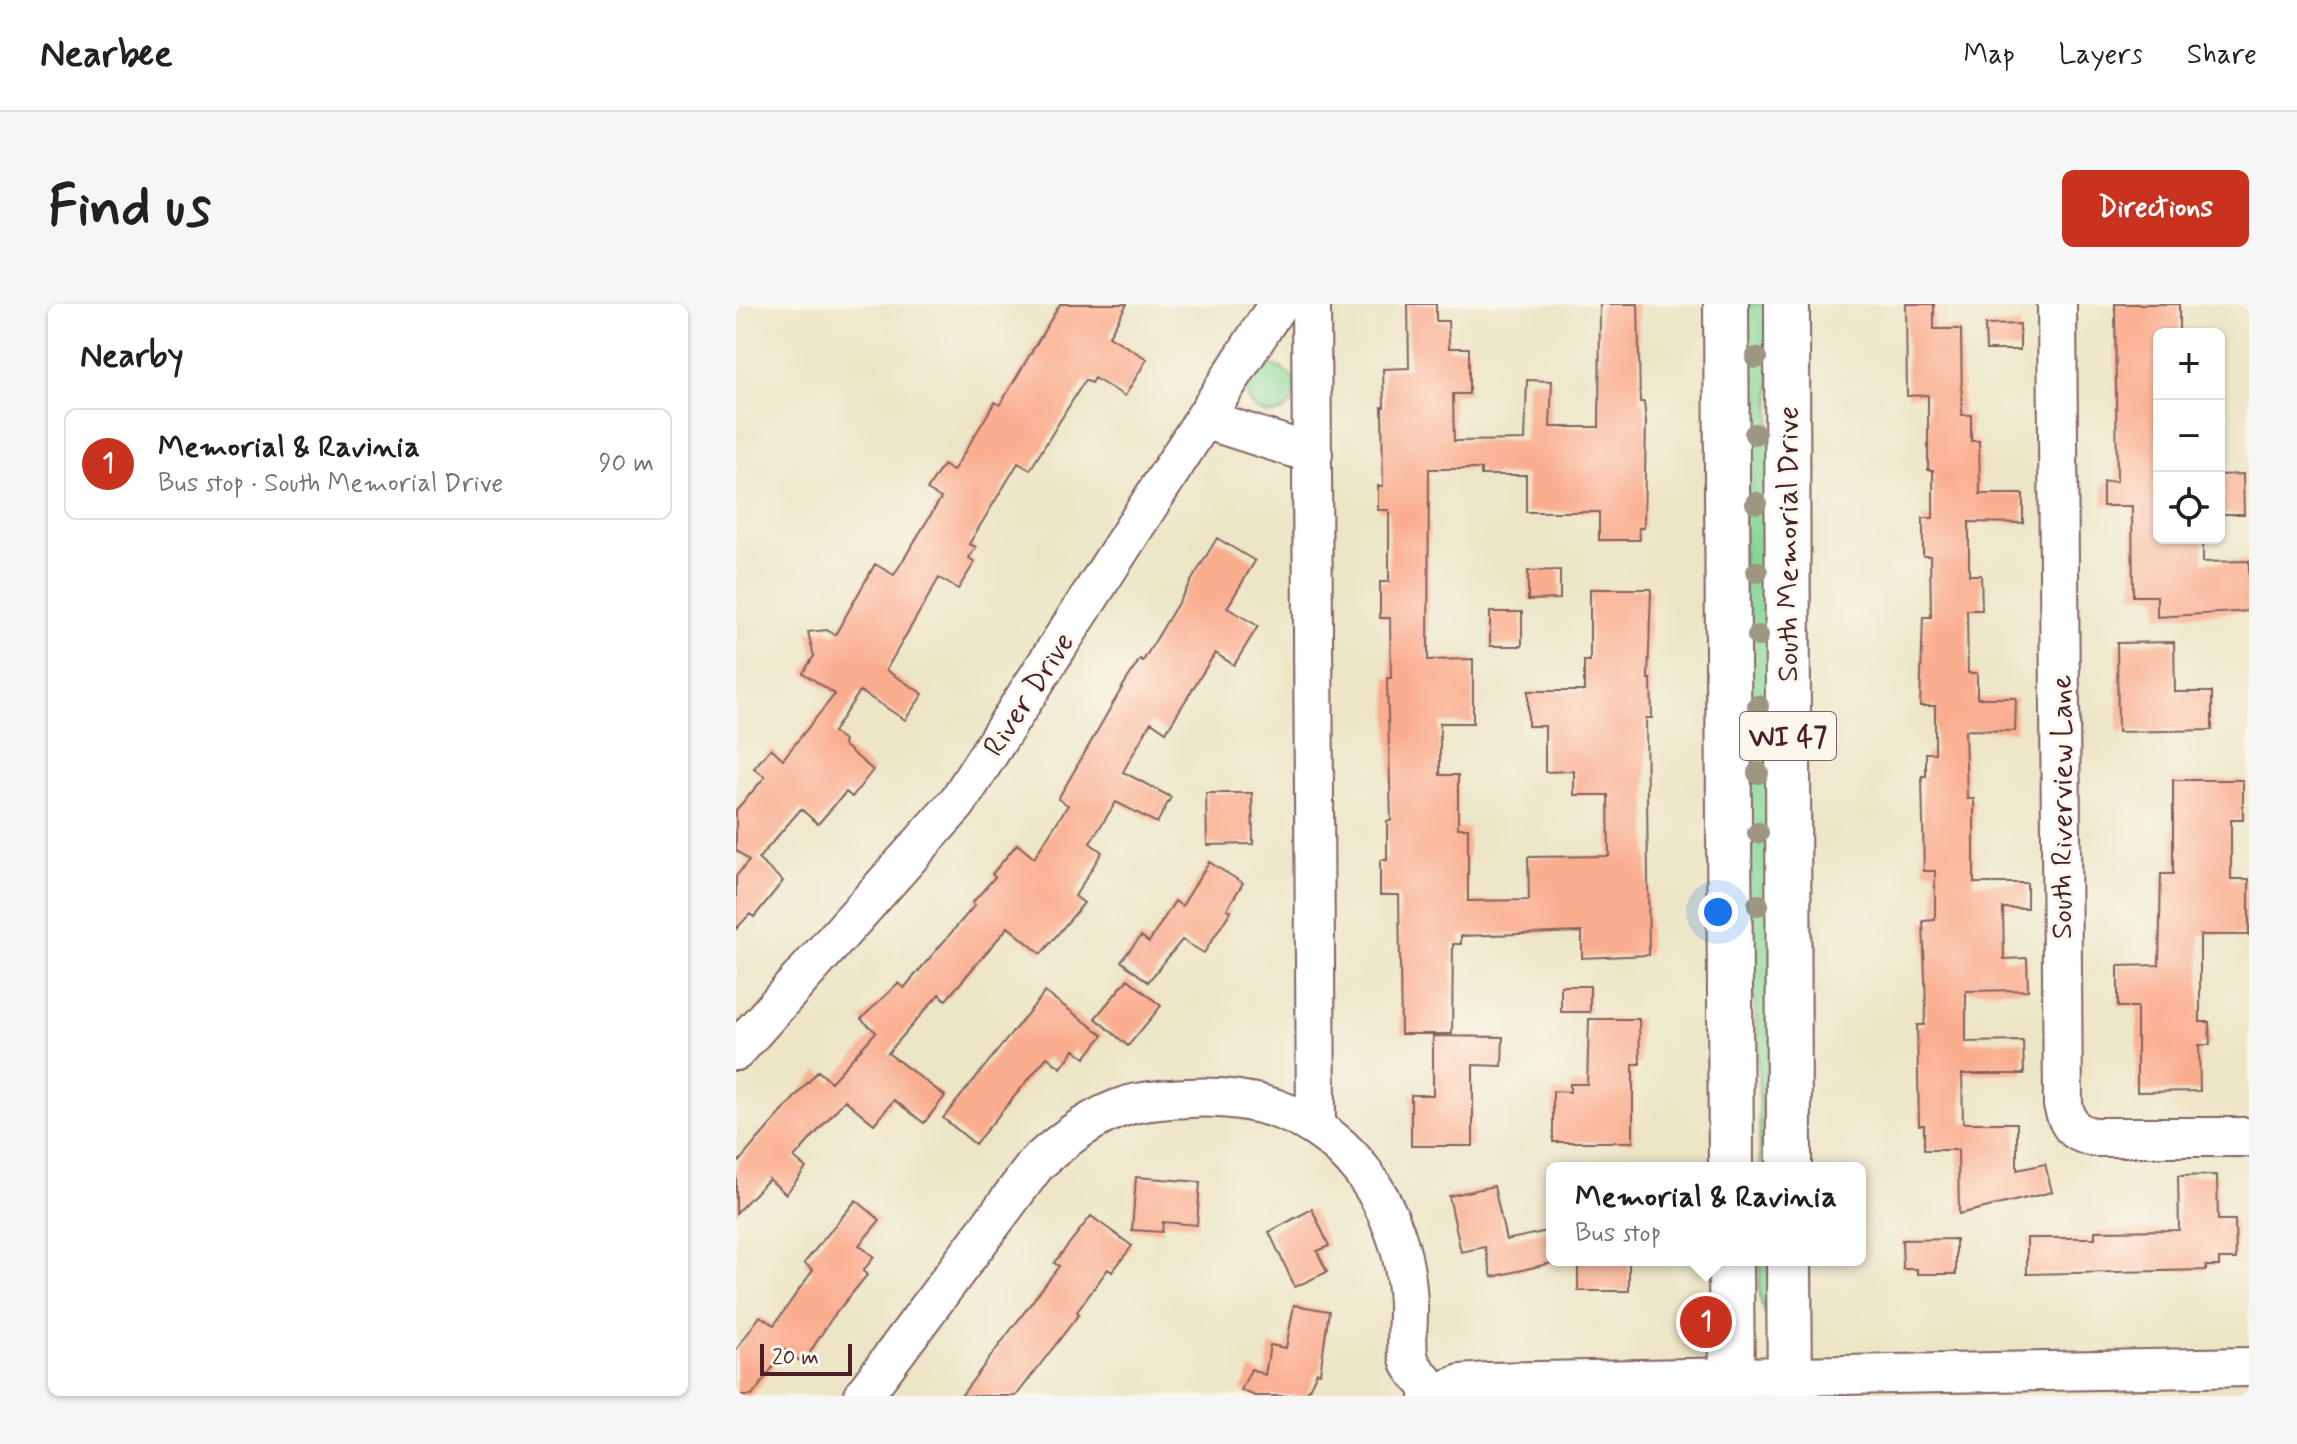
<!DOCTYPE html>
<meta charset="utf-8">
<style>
:root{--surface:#fff;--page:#f6f6f6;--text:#202124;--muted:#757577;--line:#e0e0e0;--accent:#c8321e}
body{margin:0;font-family:Mynerve,sans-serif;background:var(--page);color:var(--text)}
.controls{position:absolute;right:24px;top:24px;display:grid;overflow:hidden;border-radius:12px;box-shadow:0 2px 6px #0004}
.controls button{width:72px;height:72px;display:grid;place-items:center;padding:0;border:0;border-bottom:2px solid var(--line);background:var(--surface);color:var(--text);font:40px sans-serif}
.scale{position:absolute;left:24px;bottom:20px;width:92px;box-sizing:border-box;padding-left:8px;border:4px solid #4a1f2b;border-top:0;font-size:22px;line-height:28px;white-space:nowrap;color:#4a1f2b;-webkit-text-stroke:6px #fbf7ec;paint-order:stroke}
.you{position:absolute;left:982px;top:608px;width:28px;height:28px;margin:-20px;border:6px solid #fff;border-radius:50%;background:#1a73e8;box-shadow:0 0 0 12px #1a73e833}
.badge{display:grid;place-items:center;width:52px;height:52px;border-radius:50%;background:var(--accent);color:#fff;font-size:26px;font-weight:700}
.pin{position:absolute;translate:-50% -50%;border:4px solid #fff;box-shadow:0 2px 8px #0006}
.popup{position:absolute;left:810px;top:858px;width:320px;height:104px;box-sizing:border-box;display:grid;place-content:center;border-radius:12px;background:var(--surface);filter:drop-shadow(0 2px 6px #0005);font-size:26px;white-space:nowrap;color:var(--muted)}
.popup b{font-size:30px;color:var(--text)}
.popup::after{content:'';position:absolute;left:50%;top:100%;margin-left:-16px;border:16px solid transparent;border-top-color:var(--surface)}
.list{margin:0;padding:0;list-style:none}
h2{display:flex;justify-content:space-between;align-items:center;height:104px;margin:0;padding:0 32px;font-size:34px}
h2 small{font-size:26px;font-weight:400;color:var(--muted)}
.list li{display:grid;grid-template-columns:52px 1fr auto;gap:24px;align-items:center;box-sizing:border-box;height:112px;margin:0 16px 16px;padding:0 16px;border:2px solid var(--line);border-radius:12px}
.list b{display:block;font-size:30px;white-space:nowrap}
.list p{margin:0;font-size:26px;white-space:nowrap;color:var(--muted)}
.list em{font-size:26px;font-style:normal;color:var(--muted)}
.icon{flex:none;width:44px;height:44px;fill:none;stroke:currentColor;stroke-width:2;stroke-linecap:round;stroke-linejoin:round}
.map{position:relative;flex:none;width:1513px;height:1092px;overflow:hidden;border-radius:12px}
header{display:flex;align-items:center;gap:48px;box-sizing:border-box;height:112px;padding:0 40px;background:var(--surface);border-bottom:2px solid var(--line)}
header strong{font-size:38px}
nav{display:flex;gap:44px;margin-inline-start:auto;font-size:28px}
.intro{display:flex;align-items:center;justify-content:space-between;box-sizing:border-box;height:192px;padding:0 48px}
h1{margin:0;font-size:56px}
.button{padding:20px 36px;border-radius:12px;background:var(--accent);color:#fff;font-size:28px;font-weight:700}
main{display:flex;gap:48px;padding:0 48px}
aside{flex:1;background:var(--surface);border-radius:12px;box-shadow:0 2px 6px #0004}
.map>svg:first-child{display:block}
</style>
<header>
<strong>Nearbee</strong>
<nav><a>Map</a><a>Layers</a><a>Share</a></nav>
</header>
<div class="intro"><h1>Find us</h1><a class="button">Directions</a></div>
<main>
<aside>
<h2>Nearby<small></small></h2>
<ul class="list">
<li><span class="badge">1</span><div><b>Memorial &amp; Ravinia</b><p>Bus stop · South Memorial Drive</p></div><em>90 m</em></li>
</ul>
</aside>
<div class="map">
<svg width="1513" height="1092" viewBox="0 0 1513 1092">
<rect width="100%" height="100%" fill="#fbf7ec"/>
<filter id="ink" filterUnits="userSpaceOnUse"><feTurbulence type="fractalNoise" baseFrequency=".0125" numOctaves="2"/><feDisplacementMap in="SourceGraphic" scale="16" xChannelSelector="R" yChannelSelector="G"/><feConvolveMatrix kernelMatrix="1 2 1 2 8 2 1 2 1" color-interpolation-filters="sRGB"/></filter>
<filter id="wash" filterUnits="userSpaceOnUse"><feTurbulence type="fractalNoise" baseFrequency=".006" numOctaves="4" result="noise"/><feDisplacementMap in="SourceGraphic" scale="32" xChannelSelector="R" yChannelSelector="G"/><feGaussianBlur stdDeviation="1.8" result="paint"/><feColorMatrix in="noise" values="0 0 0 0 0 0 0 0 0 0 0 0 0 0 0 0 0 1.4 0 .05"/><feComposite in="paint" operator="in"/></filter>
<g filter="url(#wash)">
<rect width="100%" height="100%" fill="#ece5c6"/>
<path fill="#86d696" stroke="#687a60" stroke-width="2" d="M 1006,0 L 1034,0 L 1039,864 L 1024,864 L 1022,733 L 1009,612 Z
M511 86a24 24 0 1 1 48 0a24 24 0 1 1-48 0Z
M 1024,956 L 1039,956 L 1035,1015 C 1019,1007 1024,973 1024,956 Z"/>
<g id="blocks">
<path fill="#faad8f" d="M 324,0 L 391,0 L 373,32 L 411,55 L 389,92 L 358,74 L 355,79 L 349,76 L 294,166 L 282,159 L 233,240 L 240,243 L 233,254 L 239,258 L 222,285 L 203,274 L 150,366 L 187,390 L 169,416 L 124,387 L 97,428 L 108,437 L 107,441 L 137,466 L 116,493 L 110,488 L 82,520 L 65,505 L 22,555 L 47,577 L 18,613 L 14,610 L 0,625 L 0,572 L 13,557 L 0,546 L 0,506 L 29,473 L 18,464 L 35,444 L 47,455 L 99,390 L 67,369 L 78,352 L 72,328 L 91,326 L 99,331 L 139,260 L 158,271 L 205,194 L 191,186 L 207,161 L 217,167 L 259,98 L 264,101 Z
M 672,0 L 700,0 L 700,17 L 712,17 L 713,44 L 733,44 L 733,90 L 717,90 L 718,137 L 789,136 L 791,76 L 816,77 L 814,123 L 863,123 L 864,0 L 902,0 L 904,98 L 908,98 L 910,118 L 908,224 L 903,224 L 904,236 L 863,236 L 863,208 L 790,208 L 790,171 L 745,171 L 745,165 L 693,165 L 692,356 L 737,355 L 737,419 L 704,419 L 704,471 L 722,471 L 722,524 L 732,524 L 732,597 L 793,596 L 792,553 L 873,552 L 872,491 L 838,491 L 838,467 L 809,468 L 809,422 L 792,422 L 792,387 L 848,387 L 848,357 L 854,357 L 854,285 L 915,285 L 912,375 L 915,375 L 916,414 L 910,414 L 913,651 L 846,654 L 846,628 L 725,632 L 725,640 L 717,640 L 716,730 L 665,730 L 663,591 L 644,591 L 644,556 L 651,556 L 651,517 L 655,517 L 651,374 L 655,374 L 654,314 L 644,314 L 644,278 L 653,278 L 653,206 L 642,206 L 642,182 L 647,182 L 646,103 L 648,103 L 647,65 L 673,64 Z
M 1170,0 L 1198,0 L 1198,25 L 1225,25 L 1226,111 L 1235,111 L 1235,137 L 1243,137 L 1244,190 L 1287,190 L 1287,219 L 1233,218 L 1233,271 L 1245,271 L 1246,306 L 1231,306 L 1232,369 L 1241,369 L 1241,394 L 1280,394 L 1279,427 L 1229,426 L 1231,495 L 1238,495 L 1238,579 L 1291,579 L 1291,604 L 1267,604 L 1268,655 L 1291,654 L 1292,686 L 1230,687 L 1230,738 L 1287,737 L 1288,770 L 1226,770 L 1227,819 L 1281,819 L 1281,866 L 1309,860 L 1316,888 L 1223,910 L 1222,846 L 1188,846 L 1188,821 L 1183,821 L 1181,721 L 1188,721 L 1190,704 L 1187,617 L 1199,616 L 1199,567 L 1188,567 L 1186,472 L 1190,472 L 1190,449 L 1199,449 L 1199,402 L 1184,402 L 1187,313 L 1195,313 L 1194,252 L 1187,252 L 1187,214 L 1197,214 L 1197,166 L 1192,166 L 1192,91 L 1171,92 Z
M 1379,0 L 1443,0 L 1443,30 L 1423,30 L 1423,234 L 1467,234 L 1467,258 L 1513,257 L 1513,307 L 1421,313 L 1421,292 L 1397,292 L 1396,202 L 1367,202 L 1367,178 L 1381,177 Z
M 1284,20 L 1284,46 L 1250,46 L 1249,21 Z
M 1507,170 L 1508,210 L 1483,210 L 1483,171 Z
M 481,234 L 519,257 L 491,304 L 522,322 L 498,361 L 479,349 L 430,428 L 415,418 L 387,468 L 435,493 L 421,519 L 380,498 L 354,539 L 366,548 L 339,592 L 348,599 L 305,650 L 272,623 L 210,696 L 203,690 L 152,749 L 209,792 L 188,819 L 158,796 L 138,820 L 109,796 L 58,854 L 70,864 L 50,890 L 33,875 L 0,909 L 0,861 L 22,835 L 82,767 L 95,778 L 140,728 L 125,715 L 162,679 L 168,684 L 239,601 L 236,599 L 259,573 L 256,570 L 281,540 L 298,554 L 332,501 L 322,495 L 387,382 L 404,355 L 407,357 Z
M 824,266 L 824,295 L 792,296 L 792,267 Z
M 754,308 L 786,308 L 786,342 L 754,342 Z
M 1438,338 L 1439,388 L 1476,388 L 1476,426 L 1382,428 L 1381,339 Z
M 1437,476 L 1507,476 L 1507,516 L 1495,516 L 1495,575 L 1513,575 L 1513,631 L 1464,631 L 1464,718 L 1473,718 L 1474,741 L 1463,741 L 1464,787 L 1401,788 L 1401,703 L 1382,703 L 1382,662 L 1423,661 L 1425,570 L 1437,570 Z
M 470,489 L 516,489 L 517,540 L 471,541 Z
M 473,558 L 507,579 L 491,605 L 495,607 L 468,649 L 446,636 L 412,678 L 385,657 L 405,632 L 413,638 L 439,597 L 446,602 Z
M 392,675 L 425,702 L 392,742 L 359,714 Z
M 825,682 L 854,682 L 854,708 L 825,708 Z
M 309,688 L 367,731 L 349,754 L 338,746 L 325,764 L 311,753 L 239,840 L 207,814 Z
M 853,715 L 903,715 L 904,760 L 897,760 L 897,838 L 817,838 L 817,787 L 834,788 L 834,780 L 851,780 Z
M 697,732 L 767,733 L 766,762 L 737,761 L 737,842 L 675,842 L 675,791 L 697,791 Z
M 1481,871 L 1482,916 L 1499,916 L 1500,955 L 1483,955 L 1483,962 L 1470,962 L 1470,966 L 1291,970 L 1291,934 L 1359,934 L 1359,927 L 1443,926 L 1442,872 Z
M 400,873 L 464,878 L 461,921 L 427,918 L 426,928 L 396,926 Z
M 758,882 L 770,936 L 816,926 L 816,959 L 756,973 L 749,943 L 725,948 L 713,892 Z
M 120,896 L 144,916 L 123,941 L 138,953 L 127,967 L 131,971 L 96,1014 L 67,1059 L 49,1046 L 16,1092 L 0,1092 L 0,1046 L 24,1012 L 38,1021 L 77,966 L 68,959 Z
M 576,905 L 593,942 L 581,947 L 591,968 L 559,983 L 533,928 Z
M 355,912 L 396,942 L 376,968 L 372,965 L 341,1008 L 343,1010 L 280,1092 L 225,1092 L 323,962 L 318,959 Z
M 1220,935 L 1220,970 L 1181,970 L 1181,965 L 1167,965 L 1166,936 Z
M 842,956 L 893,956 L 893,987 L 842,987 Z
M 558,1001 L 593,1007 L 584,1069 L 581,1068 L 571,1089 L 578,1092 L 519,1092 L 505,1086 L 515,1065 L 529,1071 L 534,1041 L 550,1044 Z"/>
</g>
</g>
<g filter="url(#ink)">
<use href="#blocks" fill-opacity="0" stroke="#836461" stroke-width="2"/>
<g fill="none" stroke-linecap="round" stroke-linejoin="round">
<defs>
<path id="minor" d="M 575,0 L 580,822
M 1321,0 L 1327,801 C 1332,821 1337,829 1358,833 L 1513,833
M 468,115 L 577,150
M 0,747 L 221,499 L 542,0
M 127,1092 L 301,859 C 328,835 358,811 393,801 C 412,796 433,795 453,794 C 551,789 625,834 659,929 C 667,951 671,976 672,1000 C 673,1016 668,1046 675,1060 C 680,1070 691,1080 698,1088
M 693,1092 L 725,1080 L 753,1078 L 1513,1063"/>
<path id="major" d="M 990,0 L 995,864
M 1051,0 L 1053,864
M 995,956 L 996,1092
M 1053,956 L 1054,1092"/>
</defs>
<use href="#minor" stroke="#836461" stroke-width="42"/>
<use href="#major" stroke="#836461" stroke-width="48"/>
<use href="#minor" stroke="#fff" stroke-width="38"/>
<use href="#major" stroke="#fff" stroke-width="44"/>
</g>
<g fill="#9d9682">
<circle cx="1020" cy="54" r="11"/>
<circle cx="1019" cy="130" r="11"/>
<circle cx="1020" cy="199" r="11"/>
<circle cx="1021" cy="268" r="11"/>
<circle cx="1022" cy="332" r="11"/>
<circle cx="1022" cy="402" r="11"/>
<circle cx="1022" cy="469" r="11"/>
<circle cx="1022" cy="529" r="11"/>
<circle cx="1022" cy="601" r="11"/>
</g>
</g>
<g text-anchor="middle" stroke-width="6" stroke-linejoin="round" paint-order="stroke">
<rect fill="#fbf7ec" stroke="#7f6065" stroke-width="2" x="1004" y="408" width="96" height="48" rx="6"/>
<g font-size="28" font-weight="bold" fill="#4a1f2b">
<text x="1052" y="442">WI 47</text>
</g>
<g font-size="30" fill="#4a1f2b" stroke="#fbf7ec">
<text transform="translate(1051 240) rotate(-90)" y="10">South Memorial Drive</text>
<text transform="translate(292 390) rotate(-57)" y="10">River Drive</text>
<text transform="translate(1325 503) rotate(-90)" y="10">South Riverview Lane</text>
</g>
</g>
</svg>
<div class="controls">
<button>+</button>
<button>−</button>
<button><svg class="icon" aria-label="locate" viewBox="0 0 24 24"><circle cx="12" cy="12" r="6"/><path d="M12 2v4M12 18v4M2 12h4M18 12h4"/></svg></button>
</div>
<div class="scale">20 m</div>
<div class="you"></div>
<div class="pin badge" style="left:970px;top:1018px">1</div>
<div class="popup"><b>Memorial &amp; Ravinia</b>Bus stop</div>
</div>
</main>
